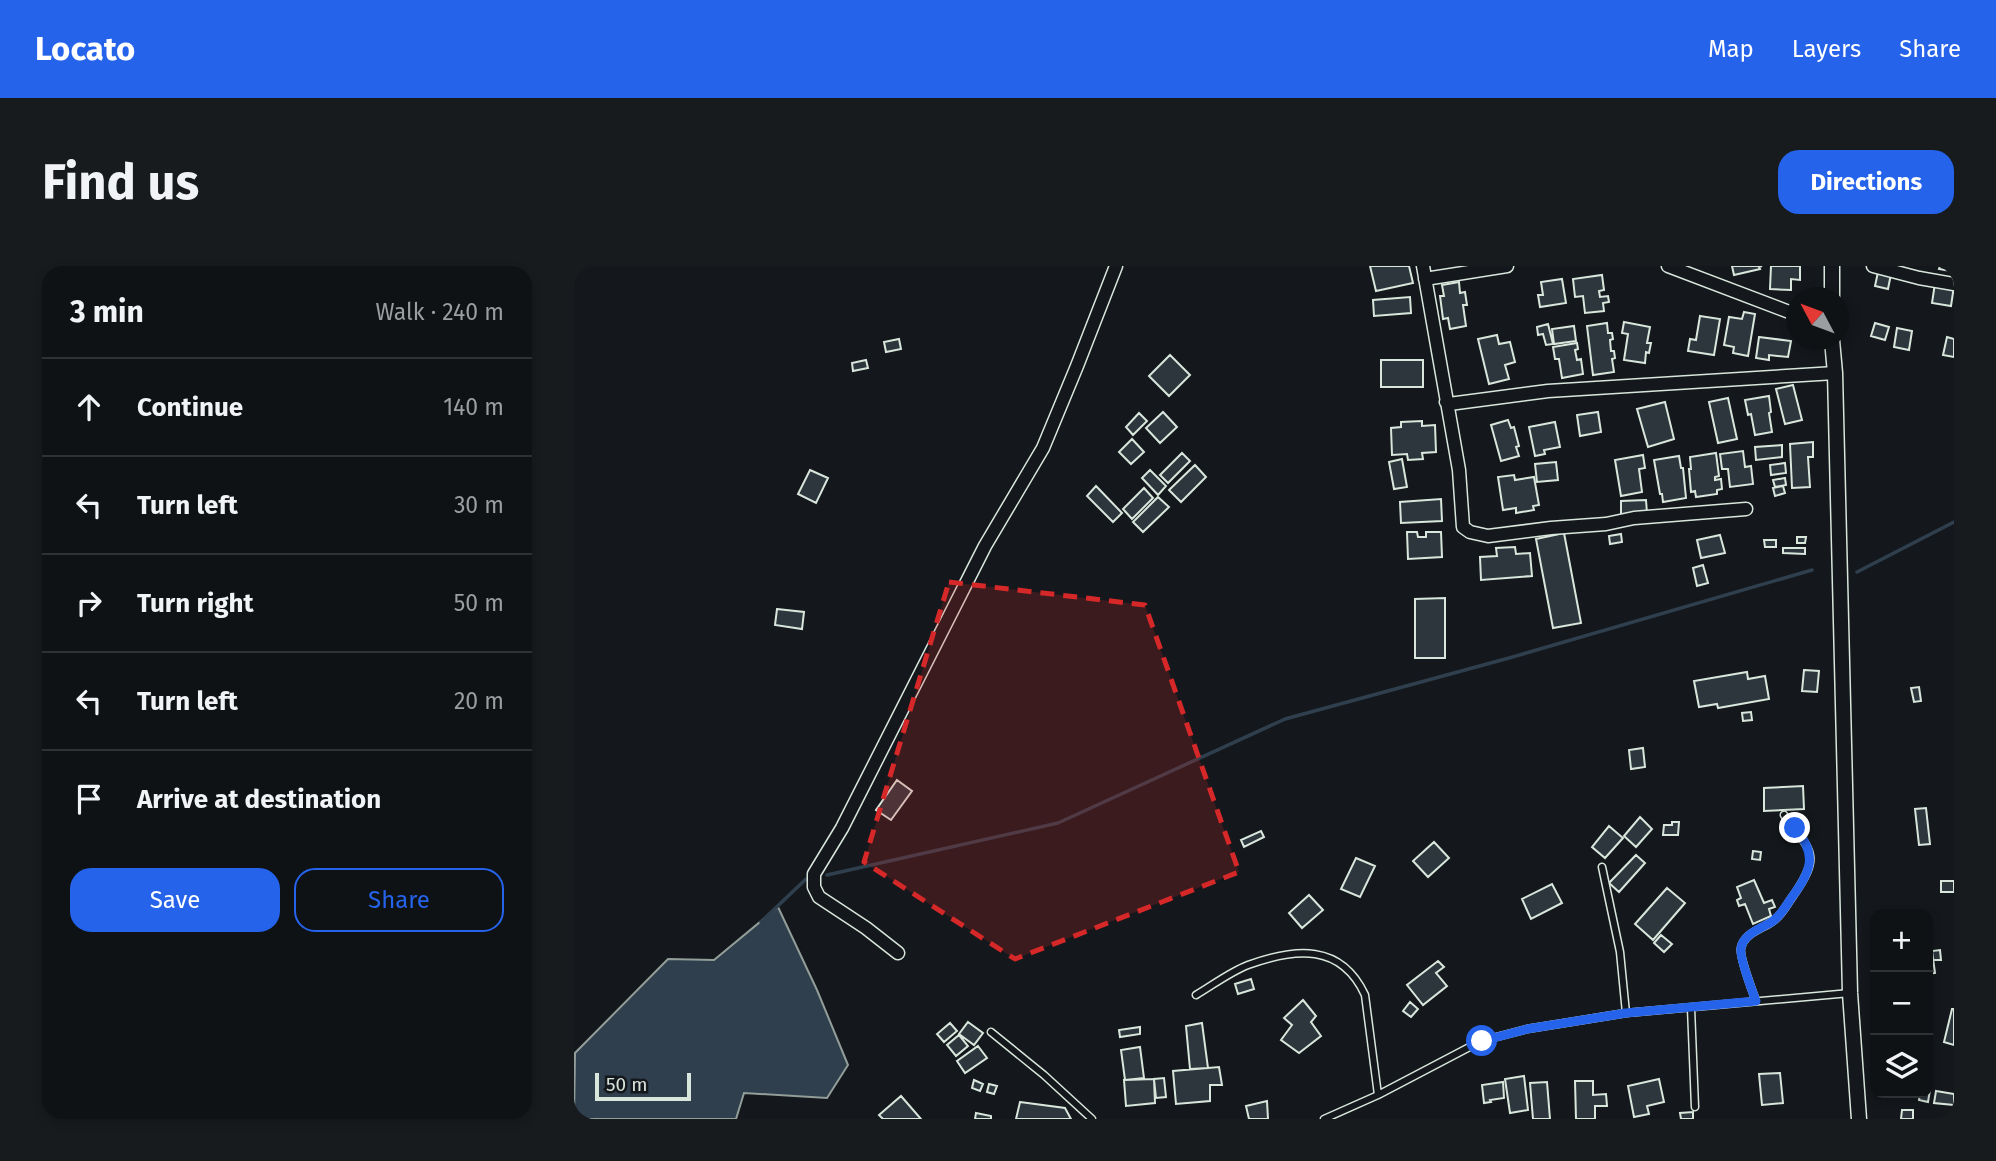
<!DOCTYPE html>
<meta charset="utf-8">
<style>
:root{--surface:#0f1215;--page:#181b1e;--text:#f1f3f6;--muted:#9b9ea0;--line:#2f3234;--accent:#2563eb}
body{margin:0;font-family:"Fira Sans",sans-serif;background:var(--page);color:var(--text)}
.controls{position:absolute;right:21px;bottom:21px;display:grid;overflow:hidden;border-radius:14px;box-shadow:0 4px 10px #0003}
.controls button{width:63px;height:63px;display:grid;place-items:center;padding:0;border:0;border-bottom:2px solid var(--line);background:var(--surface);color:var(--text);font:35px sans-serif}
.compass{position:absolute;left:1212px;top:21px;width:63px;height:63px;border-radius:50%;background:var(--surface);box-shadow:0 4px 10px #0003;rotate:311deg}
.scale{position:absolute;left:21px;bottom:18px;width:96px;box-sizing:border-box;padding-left:7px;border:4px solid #d8e6dc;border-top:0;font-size:19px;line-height:24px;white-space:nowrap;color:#d8e6dc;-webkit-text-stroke:5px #14181c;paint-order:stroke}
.stop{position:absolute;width:21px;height:21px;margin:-16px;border:5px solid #2563eb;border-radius:50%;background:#fff}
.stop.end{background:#2563eb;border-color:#fff;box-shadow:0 2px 7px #0008}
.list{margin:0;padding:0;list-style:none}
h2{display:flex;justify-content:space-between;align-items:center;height:91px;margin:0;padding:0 28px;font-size:30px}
h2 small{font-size:23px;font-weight:400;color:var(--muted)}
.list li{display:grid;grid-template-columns:46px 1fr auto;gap:21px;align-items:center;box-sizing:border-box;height:98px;padding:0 28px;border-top:2px solid var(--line)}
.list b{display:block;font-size:26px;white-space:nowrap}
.list em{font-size:23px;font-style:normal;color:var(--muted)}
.actions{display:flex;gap:14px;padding:21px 28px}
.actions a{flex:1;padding:16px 0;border:2px solid var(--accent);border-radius:21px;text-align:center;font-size:24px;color:var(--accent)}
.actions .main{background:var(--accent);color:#fff}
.icon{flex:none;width:38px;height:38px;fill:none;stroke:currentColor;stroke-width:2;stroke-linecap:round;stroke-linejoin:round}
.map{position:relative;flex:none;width:1380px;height:853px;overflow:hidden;border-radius:21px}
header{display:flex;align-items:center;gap:42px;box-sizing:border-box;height:98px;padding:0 35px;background:var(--accent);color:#fff}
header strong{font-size:33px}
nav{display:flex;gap:38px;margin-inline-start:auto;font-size:24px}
.intro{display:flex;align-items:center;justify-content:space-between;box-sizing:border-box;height:168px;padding:0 42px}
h1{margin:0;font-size:49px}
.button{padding:18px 32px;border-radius:21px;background:var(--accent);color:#fff;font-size:24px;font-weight:700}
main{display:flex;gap:42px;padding:0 42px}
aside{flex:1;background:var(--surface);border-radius:21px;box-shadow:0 4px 10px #0003}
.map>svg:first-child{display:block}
</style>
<header>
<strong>Locato</strong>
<nav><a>Map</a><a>Layers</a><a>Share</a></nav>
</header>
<div class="intro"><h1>Find us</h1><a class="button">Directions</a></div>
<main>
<aside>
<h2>3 min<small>Walk · 240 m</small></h2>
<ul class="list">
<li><svg class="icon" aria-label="ahead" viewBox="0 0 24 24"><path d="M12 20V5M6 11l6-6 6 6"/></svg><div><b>Continue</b></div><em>140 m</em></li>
<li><svg class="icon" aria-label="left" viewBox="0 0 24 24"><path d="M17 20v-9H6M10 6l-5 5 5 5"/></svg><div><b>Turn left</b></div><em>30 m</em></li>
<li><svg class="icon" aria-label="right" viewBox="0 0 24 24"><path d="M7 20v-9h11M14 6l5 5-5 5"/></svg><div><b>Turn right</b></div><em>50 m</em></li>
<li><svg class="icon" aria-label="left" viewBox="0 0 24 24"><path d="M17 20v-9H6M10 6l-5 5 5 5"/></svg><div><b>Turn left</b></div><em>20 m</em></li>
<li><svg class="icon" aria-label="arrive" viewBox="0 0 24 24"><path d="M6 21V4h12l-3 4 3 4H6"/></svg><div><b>Arrive at destination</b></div></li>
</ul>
<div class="actions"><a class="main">Save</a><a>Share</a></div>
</aside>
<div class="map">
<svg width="1380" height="853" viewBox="0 0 1380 853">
<rect width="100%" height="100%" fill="#14181c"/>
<path fill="#2f3f4d" stroke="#939e99" stroke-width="2" d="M 204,641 L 243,724 L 274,799 L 253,832 L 170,827 L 162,853 L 0,853 L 1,787 L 94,693 L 140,694 Z"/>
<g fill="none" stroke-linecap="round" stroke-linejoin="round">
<path stroke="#2f3f4d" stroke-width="3.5" d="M 1283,306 L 1380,256
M 253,609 L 484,557 L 711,453 L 935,392 L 1238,304
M 187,656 L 232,613"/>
</g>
<path fill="#2c363c" stroke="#d8e6dc" stroke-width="2" d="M 796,0 L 835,0 L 839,17 L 802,25 Z
M 1158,0 L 1188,0 L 1185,1 L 1186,3 L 1160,9 Z
M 1197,0 L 1226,0 L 1226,14 L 1217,13 L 1217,24 L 1196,23 Z
M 1366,0 L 1377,0 L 1377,5 L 1365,3 Z
M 1304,6 L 1317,8 L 1314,23 L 1301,20 Z
M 1028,9 L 1030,24 L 1025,25 L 1026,31 L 1034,30 L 1035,36 L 1029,37 L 1030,45 L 1011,47 L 1009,30 L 1001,31 L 999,13 Z
M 988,13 L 992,37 L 966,41 L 964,29 L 969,29 L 967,16 Z
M 885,16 L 886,27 L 891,26 L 893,39 L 889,39 L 892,60 L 876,63 L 874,52 L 869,53 L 866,30 L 870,30 L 868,19 Z
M 1361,17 L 1380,20 L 1377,40 L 1358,37 Z
M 836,31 L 837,47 L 800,50 L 799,34 Z
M 1170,46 L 1181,48 L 1174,90 L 1159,87 L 1160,81 L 1150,79 L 1155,51 L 1168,53 Z
M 1126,50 L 1146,53 L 1140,89 L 1114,85 L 1116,73 L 1122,74 Z
M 1050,56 L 1076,61 L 1073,77 L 1077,77 L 1075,87 L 1072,86 L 1071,97 L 1050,94 L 1054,68 L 1048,67 Z
M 1033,57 L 1034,67 L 1038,67 L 1039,73 L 1036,74 L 1037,85 L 1040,85 L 1041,92 L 1038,93 L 1040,106 L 1019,109 L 1013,60 Z
M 1301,57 L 1315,61 L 1311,74 L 1297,70 Z
M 974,58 L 979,78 L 972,79 L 969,68 L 964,69 L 963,61 Z
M 1000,60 L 1002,75 L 980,78 L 978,63 Z
M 1323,62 L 1338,65 L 1335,84 L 1320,81 Z
M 923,69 L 925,78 L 936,76 L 941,96 L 931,99 L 935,113 L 915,118 L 904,73 Z
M 1185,71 L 1217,75 L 1214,91 L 1195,89 L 1195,94 L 1182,92 Z
M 1373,71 L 1380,73 L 1380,91 L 1369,89 Z
M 325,73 L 327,83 L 312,86 L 310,76 Z
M 1003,77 L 1004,83 L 1001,84 L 1003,94 L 1007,93 L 1009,108 L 988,112 L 985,93 L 981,93 L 979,81 Z
M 596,89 L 616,109 L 595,130 L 575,110 Z
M 292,94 L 294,102 L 279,105 L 278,97 Z
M 807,94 L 849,94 L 849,121 L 807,121 Z
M 1219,119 L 1228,154 L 1211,158 L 1202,123 Z
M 1195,130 L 1197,146 L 1195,147 L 1198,166 L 1181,169 L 1177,148 L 1174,149 L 1171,134 Z
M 1154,132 L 1163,173 L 1144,177 L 1135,136 Z
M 1091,136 L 1100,173 L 1074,181 L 1063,143 Z
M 589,146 L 603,161 L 586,177 L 572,162 Z
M 1024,146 L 1027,166 L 1006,170 L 1003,149 Z
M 565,147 L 573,155 L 559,169 L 552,161 Z
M 934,154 L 937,162 L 940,161 L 945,180 L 942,181 L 945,190 L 927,195 L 917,159 Z
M 848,155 L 848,160 L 861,159 L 862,186 L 848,187 L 849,193 L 834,194 L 833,188 L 818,189 L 817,162 L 827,161 L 827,156 Z
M 981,156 L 986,181 L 970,184 L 971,188 L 961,190 L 955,161 Z
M 558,173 L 570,186 L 557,198 L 545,186 Z
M 1239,176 L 1239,191 L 1234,191 L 1236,221 L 1218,222 L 1216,178 Z
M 1208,179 L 1208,191 L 1182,194 L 1181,181 Z
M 1169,185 L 1171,201 L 1177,200 L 1179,218 L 1156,221 L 1154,203 L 1148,203 L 1146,188 Z
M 608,187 L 616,195 L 594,217 L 586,209 Z
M 1142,187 L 1145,210 L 1141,211 L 1141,214 L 1147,213 L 1148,223 L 1143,224 L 1143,228 L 1122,231 L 1121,225 L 1117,226 L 1115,203 L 1117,203 L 1116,191 Z
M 1069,189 L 1071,202 L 1065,203 L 1068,226 L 1047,230 L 1041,194 Z
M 1105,190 L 1107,202 L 1109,202 L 1112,232 L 1089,236 L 1088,228 L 1086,228 L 1080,194 Z
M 828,193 L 833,221 L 820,223 L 815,196 Z
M 982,196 L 984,214 L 963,216 L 961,198 Z
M 1211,197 L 1212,207 L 1197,209 L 1196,199 Z
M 621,199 L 632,211 L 607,236 L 595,224 Z
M 236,204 L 254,212 L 242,237 L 224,228 Z
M 576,204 L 592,220 L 584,229 L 568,212 Z
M 940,209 L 941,214 L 960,211 L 965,239 L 959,240 L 960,244 L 942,247 L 942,242 L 929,244 L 924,211 Z
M 1211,212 L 1212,219 L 1201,221 L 1199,214 Z
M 522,220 L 548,247 L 539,256 L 513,230 Z
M 1209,220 L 1211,227 L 1201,230 L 1199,222 Z
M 570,222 L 579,232 L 558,253 L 549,243 Z
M 584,231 L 595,241 L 569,266 L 559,256 Z
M 867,233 L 868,255 L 827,257 L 826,236 Z
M 1072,234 L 1073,247 L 1047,249 L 1047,235 Z
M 833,266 L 843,266 L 844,271 L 852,271 L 852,266 L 867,266 L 868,291 L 834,293 Z
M 990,267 L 1007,357 L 979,362 L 962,273 Z
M 1047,268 L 1048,276 L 1036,278 L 1035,270 Z
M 1146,269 L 1151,287 L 1127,292 L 1123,274 Z
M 1223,271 L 1232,271 L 1231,277 L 1223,277 Z
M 1190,274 L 1202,274 L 1202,281 L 1191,281 Z
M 941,281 L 942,288 L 956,287 L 958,310 L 907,314 L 906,291 L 923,290 L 922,282 Z
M 1209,282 L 1231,282 L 1231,288 L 1209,287 Z
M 1129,299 L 1134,317 L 1123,320 L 1119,302 Z
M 871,332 L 871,392 L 841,392 L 841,333 Z
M 203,343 L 230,346 L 228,363 L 201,359 Z
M 1230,404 L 1245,405 L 1243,426 L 1228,425 Z
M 1173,406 L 1174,413 L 1191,410 L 1195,433 L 1144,442 L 1143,438 L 1125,441 L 1120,415 Z
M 1345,421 L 1347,435 L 1340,436 L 1337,422 Z
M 1177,446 L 1178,454 L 1169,455 L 1168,447 Z
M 1069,482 L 1071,501 L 1057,503 L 1055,484 Z
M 323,514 L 338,525 L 317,554 L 302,544 Z
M 1229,520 L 1230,543 L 1190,545 L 1190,522 Z
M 1352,542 L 1356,578 L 1345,579 L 1341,543 Z
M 1066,551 L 1078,563 L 1062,581 L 1050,570 Z
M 1098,556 L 1105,556 L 1104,569 L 1089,569 L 1090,559 L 1098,559 Z
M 1035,560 L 1049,572 L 1031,592 L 1018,581 Z
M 687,565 L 690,571 L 670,581 L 667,574 Z
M 860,576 L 875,592 L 854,611 L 839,595 Z
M 1179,585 L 1187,586 L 1186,594 L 1178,593 Z
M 1062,589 L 1071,597 L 1045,626 L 1035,617 Z
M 782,592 L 801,600 L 786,631 L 767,623 Z
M 1180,614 L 1190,637 L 1198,634 L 1201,641 L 1195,643 L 1197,650 L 1179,658 L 1171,638 L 1165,640 L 1163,634 L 1167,632 L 1163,621 Z
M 1367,615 L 1380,615 L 1380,626 L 1367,626 Z
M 978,618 L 988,637 L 957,653 L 948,633 Z
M 1093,622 L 1111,637 L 1079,674 L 1061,658 Z
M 735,629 L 749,644 L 728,662 L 715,647 Z
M 1087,669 L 1098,678 L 1090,686 L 1080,677 Z
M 1366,684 L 1367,694 L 1359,694 L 1358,685 Z
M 1358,685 L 1361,707 L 1354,708 L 1354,686 Z
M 864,695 L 870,701 L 862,707 L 873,720 L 849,739 L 833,719 Z
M 677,713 L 680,723 L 664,728 L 661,718 Z
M 729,734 L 742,750 L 737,756 L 747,770 L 725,787 L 707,774 L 718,759 L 710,752 Z
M 836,736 L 844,743 L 837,751 L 829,745 Z
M 1378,743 L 1380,743 L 1380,779 L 1370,776 Z
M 394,756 L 409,767 L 400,779 L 385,768 Z
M 376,757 L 383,765 L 370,776 L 363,768 Z
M 628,757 L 634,802 L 616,803 L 612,760 Z
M 566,761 L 566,768 L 546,771 L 545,764 Z
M 385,769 L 394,780 L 382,790 L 373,779 Z
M 404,780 L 413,792 L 391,807 L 383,795 Z
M 566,781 L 570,812 L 551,814 L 547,784 Z
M 645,801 L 648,819 L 636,819 L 636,835 L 602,838 L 599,805 Z
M 1206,807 L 1209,837 L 1188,839 L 1185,808 Z
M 950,810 L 954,844 L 936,847 L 931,813 Z
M 590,812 L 592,831 L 582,832 L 580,813 Z
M 580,813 L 581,837 L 552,840 L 550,814 Z
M 1085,813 L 1090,836 L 1073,840 L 1075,848 L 1060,851 L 1054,820 Z
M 400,814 L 409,818 L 406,825 L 398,822 Z
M 1001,815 L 1019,815 L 1019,829 L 1032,828 L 1033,840 L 1021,840 L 1021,853 L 1002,853 Z
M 929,816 L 930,832 L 916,834 L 917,836 L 910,837 L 908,819 Z
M 973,816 L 976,853 L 959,853 L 956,817 Z
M 415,818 L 423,820 L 420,828 L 413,826 Z
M 1354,824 L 1356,824 L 1354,836 L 1345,834 L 1346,827 L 1354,827 Z
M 1362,825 L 1380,828 L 1380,839 L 1360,837 Z
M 327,830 L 347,853 L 309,853 L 305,849 Z
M 693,835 L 694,853 L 675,853 L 672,840 Z
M 446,836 L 491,842 L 497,853 L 442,853 Z
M 1328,844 L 1339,844 L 1339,853 L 1327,853 Z
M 1119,846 L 1119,853 L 1107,853 L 1106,847 Z
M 402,847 L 417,850 L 417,853 L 401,853 Z"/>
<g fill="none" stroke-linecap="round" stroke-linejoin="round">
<defs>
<path id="service" d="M 1028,601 L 1046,686 L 1052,747
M 622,729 C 639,719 656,706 674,699 C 721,682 767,677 791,729 L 804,829
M 1182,735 C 1178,724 1165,690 1167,682 C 1170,667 1188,663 1199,655 C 1208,649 1213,638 1219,630 C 1249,587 1236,585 1210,549
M 1117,742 L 1121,841
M 417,766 L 470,809 L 518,853
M 750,853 L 804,829 L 907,775 L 953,763 L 1052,747 L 1276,727"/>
<path id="minor" d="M 849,0 L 885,204 L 889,261 L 896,266 L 914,270 L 977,262 L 1032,258 L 1060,252 L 1172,243
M 1094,0 L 1223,49
M 1299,0 L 1345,12 L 1380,18
M 851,13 L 933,0
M 872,136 L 875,138 L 974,125 L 1261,107
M 324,687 L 292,662 L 245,631 L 240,621 L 240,608 L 268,562 L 411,280 L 469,182 L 503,100 L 542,0"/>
<path id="tertiary" d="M 1258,32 L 1258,0
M 1258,74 L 1261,107 L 1276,727 L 1285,853"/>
</defs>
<use href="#service" stroke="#d8e6dc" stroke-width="9"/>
<use href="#minor" stroke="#d8e6dc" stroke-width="15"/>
<use href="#tertiary" stroke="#d8e6dc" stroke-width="17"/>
<use href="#service" stroke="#14181c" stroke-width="6"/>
<use href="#minor" stroke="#14181c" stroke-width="12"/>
<use href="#tertiary" stroke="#14181c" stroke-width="14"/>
</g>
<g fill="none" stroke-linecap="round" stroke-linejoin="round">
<path stroke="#2563eb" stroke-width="9" d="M 908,775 L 953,763 L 1052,747 L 1182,735 C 1178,724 1165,691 1167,682 C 1170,667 1187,663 1199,655 C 1206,650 1211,642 1216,634 C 1235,607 1246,591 1221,562"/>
</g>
<path fill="#d62828" fill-opacity="0.2" stroke="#d62828" stroke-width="5" stroke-dasharray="14 9" stroke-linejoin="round" d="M 375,316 L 571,339 L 665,606 L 441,693 L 290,596 Z"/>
</svg>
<div class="controls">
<button>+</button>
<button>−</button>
<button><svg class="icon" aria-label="layers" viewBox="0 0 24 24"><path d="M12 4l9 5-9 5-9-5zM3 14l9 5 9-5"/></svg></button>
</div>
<svg class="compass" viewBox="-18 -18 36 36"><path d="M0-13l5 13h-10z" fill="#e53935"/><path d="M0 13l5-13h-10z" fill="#9b9ea0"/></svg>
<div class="scale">50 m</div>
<div class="stop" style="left:908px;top:775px"></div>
<div class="stop end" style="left:1221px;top:562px"></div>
</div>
</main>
